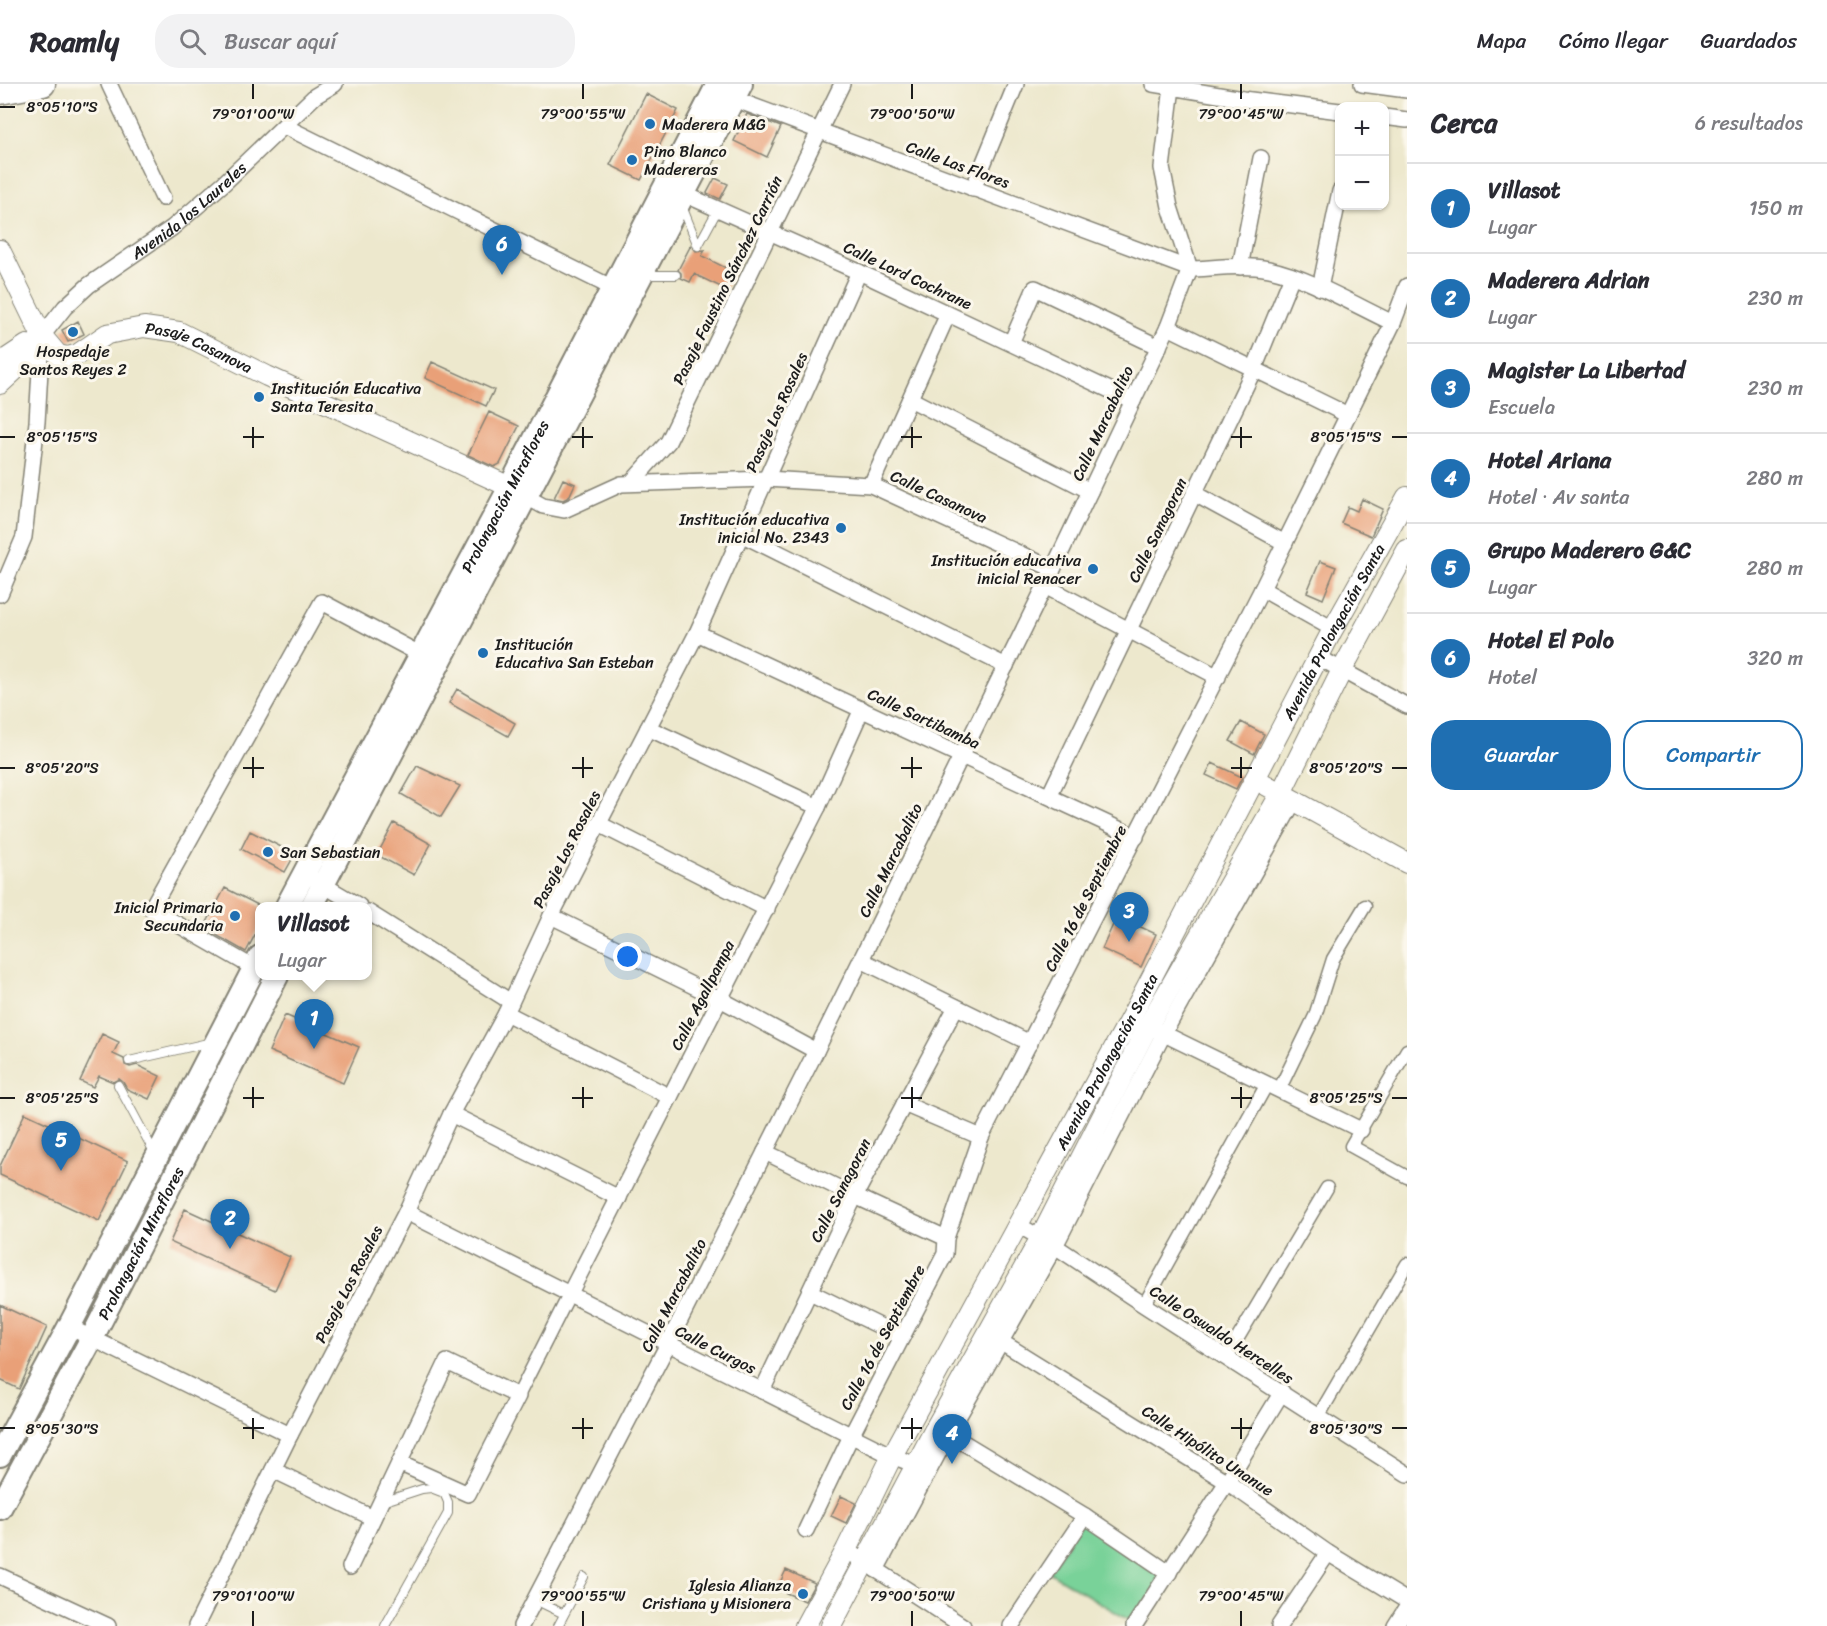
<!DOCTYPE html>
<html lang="es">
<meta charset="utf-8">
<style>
:root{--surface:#fff;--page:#f2f2f3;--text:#2b2b33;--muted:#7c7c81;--line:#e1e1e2;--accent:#1f6fb2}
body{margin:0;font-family:Sriracha,sans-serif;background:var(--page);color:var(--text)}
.controls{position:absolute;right:18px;top:18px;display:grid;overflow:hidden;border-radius:12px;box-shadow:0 2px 4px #0004}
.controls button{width:54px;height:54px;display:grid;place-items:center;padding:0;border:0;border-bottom:2px solid var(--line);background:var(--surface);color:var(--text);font:30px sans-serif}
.you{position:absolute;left:628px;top:873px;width:21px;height:21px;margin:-15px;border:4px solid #fff;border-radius:50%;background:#1a73e8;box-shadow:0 0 0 9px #1a73e833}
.badge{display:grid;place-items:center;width:39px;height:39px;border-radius:50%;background:var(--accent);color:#fff;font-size:20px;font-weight:700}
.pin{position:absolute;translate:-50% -50px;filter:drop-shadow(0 2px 3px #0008)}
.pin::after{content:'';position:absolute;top:32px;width:21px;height:18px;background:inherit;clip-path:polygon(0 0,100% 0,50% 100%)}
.popup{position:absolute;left:255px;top:818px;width:117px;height:78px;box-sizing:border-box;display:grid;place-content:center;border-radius:12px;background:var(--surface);filter:drop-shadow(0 2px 4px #0005);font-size:20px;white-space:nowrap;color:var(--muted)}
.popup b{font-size:22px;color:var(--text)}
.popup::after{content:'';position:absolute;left:50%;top:100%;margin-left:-12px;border:12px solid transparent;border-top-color:var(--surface)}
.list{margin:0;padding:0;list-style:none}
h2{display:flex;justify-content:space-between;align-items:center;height:78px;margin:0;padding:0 24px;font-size:26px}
h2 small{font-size:20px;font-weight:400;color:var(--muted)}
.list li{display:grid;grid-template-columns:39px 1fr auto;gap:18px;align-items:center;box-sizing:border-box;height:90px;padding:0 24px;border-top:2px solid var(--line)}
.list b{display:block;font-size:22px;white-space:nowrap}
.list p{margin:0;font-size:20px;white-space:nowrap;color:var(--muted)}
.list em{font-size:20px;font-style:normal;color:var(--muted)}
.actions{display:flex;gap:12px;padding:18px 24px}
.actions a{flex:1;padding:14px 0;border:2px solid var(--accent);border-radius:24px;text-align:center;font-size:21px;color:var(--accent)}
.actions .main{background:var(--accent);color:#fff}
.icon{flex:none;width:33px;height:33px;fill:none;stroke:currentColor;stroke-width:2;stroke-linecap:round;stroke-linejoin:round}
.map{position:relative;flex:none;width:1407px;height:1542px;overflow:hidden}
header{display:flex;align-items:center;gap:36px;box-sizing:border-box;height:84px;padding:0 30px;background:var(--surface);border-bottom:2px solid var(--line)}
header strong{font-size:28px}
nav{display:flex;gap:33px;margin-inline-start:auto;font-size:21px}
.search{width:420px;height:54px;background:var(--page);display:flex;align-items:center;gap:15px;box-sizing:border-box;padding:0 21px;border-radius:24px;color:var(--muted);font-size:22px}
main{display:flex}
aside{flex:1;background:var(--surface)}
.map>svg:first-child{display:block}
</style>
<header>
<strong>Roamly</strong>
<div class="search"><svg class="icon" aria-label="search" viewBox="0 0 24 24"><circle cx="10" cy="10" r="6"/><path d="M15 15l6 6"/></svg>Buscar aquí</div>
<nav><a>Mapa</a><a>Cómo llegar</a><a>Guardados</a></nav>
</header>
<main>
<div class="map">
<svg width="1407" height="1542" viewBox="0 0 1407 1542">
<rect width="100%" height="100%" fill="#fbf7ec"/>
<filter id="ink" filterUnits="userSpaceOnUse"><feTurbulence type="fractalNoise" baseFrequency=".0167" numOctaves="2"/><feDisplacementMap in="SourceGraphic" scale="12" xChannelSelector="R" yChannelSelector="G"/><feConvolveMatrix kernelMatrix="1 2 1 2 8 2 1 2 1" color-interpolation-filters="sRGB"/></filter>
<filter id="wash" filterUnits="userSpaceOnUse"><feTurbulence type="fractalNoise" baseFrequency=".008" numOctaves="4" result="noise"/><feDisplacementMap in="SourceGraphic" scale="24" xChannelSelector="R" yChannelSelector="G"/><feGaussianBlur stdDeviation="1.35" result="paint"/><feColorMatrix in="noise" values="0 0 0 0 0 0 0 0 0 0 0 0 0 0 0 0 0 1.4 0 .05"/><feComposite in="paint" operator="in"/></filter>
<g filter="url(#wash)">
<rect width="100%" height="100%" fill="#ede8cd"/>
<path fill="#79d299" stroke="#4a775a" stroke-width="1.5" d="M 1085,1432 L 1169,1489 L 1135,1540 L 1049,1488 Z"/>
<g id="blocks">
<path fill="#e9a078" d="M 646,10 L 678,26 L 641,96 L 610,81 Z
M 747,30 L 781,43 L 767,73 L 734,57 Z
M 715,94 L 728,100 L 720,115 L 707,109 Z
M 691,161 L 696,167 L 705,166 L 702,172 L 734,188 L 725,205 L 694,190 L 690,198 L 681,194 L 681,189 L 678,186 Z
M 78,237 L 84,250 L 68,258 L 62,246 Z
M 432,278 L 494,306 L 486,322 L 425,294 Z
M 489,328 L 519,342 L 500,380 L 494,383 L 468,371 Z
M 563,395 L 575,400 L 569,413 L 563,416 L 554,414 Z
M 1362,415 L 1383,425 L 1371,452 L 1341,439 L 1348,423 L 1357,427 Z
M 1320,477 L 1336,483 L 1323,515 L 1307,508 Z
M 457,605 L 515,639 L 508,652 L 449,619 Z
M 1241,638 L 1264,650 L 1254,670 L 1230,657 Z
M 1212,679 L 1242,693 L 1236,705 L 1206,691 Z
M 417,682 L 460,702 L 441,733 L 401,710 Z
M 394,739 L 431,760 L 414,791 L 377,771 Z
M 250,747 L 295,770 L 285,788 L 241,765 Z
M 225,804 L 260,822 L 260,841 L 246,868 L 204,844 Z
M 1117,832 L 1156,850 L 1141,883 L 1102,865 Z
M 285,931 L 359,963 L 343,999 L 269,967 Z
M 102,950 L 119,958 L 113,970 L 124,975 L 125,981 L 130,983 L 137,981 L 160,992 L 149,1015 L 127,1005 L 123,998 L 119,995 L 113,998 L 99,992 L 93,1003 L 80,997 Z
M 25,1029 L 128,1077 L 99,1137 L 0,1091 L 0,1082 Z
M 185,1125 L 290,1173 L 275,1206 L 170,1158 Z
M 0,1221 L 47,1243 L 19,1305 L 0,1296 Z
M 841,1412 L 856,1419 L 846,1439 L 831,1432 Z
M 786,1486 L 815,1499 L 805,1517 L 777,1505 Z"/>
</g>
</g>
<g filter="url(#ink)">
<use href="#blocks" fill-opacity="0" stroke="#848274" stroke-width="1.5"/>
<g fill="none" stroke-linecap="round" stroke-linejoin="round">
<defs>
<path id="service" d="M 682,122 L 698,162
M 698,162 L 718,125
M 646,191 L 676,191
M 129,977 L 212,958
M 118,1001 L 154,1068
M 382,1418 L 422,1405 L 431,1404 L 444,1409 L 448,1418 L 448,1429 L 385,1542
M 535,1516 L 564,1530
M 558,1542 L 584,1493"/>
<path id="pedestrian" d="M 1407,966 L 1351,1062 L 1407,1093
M 1279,1006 L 1315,932 L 1333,875 L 1365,822
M 1144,1221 L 1267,1000
M 1226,1274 L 1327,1104
M 518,1312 L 569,1211
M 1318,1333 L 1407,1180"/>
<g id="minor">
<path d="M 109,0 L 163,114"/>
<path d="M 1153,0 L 1243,15 L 1340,27"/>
<path d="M 1362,0 L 1407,6"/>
<path d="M 726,12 L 1190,185 C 1216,184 1244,180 1269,185 C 1307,193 1357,222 1393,239"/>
<path d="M 1384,33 L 1407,36"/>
<path d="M 284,42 L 621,208"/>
<path d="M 973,105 L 1016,0"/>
<path d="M 675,106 L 859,188 L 1133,317"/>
<path d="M 1240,183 L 1261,74"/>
<path d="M 1320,204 L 1340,107"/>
<path d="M 1168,243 L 1348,331"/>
<path d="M 1011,259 L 1035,204 L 1159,263"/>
<path d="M 910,315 L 1090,407"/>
<path d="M 631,399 L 668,358 L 842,0"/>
<path d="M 871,401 L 948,230"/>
<path d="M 1195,410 L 1285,459"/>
<path d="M 525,412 L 543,422 L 564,426 L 621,400 L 766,395 L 871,401 L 1053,485"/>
<path d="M 741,450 L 1006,582"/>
<path d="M 1045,502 L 1218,593"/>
<path d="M 1262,505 L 1333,545"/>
<path id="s1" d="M 0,510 L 24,453 L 37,338 L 42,252 L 65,223 L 89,201 L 172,144 L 224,99 L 315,12 L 335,0"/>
<path d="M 697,549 L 1136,753"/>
<path d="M 1318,573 L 1407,622"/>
<path d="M 648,644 L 818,723"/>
<path d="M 1049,712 L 1254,285 L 1292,192"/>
<path d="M 599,740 L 767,825"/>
<path d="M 315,796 L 359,822"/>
<path d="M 368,828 L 511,918"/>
<path d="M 551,832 L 720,915 L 816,967"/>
<path d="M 861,876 L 1030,959"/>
<path d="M 254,884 L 151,825 L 322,518 L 429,575"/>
<path d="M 506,929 L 670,1013"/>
<path d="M 1156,946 L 1361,1046"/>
<path d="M 904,1020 L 981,1053"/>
<path d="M 451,1030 L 619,1114"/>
<path d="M 765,1068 L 855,1112 L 946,1154"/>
<path d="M 406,1128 L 892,1372 L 916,1381"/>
<path d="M 1018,1141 L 1055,1162 L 1144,1221 L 1407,1390"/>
<path d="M 810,1208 L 902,1253"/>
<path d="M 569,1211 L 818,723 L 862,625"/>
<path d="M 69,1243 L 290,1351"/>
<path d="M 992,1252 L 1227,1398 L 1328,1469 L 1407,1517"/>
<path d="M 762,1307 L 855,1112 L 956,923"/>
<path d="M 941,1345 L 1085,1432 L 1169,1489"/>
<path d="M 273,1386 L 373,1434"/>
<path d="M 806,1446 L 851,1352 L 945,1170 L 946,1154 L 981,1053 L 1262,505 L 1374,278 L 1393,239 L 1407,202"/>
<path d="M 846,1466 L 963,1542"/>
<path d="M 350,1483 L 447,1278 L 518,1312 L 468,1410 L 399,1379"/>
<path d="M 876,1486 L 949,1349 L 1055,1162 L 1164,949 L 1294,717"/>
<path d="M 0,1492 L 108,1542"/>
<path d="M 196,1542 L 290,1351 L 406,1128 L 451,1030 L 506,929 L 551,832 L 697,549 L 859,188"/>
<path d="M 521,1542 L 668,1260 L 816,967 L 1045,502 L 1168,243 L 1190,185 L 1170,123 L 1162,84 L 1172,3"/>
<path d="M 1011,1542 L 1085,1432"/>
<path d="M 1134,1542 L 1227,1398 L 1282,1308"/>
<path d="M 1279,1542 L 1328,1469"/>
<path d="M 1395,1542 L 1407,1523"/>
</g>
<g id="tertiary">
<path id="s2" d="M 0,166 L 42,252 L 58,271 L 68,273 L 78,270 L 107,250 L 144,243 L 179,248 L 267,292 L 510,403 L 523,410"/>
<path d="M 0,279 L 27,261"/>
<path d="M 0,300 L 13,288 L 42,252"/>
<path d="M 1255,695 L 1407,779"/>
<path id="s3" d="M 805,1542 L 846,1466 L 892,1372 L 1131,933 L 1333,545 L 1407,413"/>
<path d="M 831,1542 L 936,1343 L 1040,1155 L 1148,942 L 1281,709 L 1342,586 L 1407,466"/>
</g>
<g id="secondary">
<path id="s4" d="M 287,822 L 510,403 L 718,0"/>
<path d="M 312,822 L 741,0"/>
<path d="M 0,1371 L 69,1243 L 260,873"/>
<path id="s5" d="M 0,1424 L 92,1254 L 277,892"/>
</g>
<path id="primary" d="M 0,8 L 43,0"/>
</defs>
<use href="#service" stroke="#848274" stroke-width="10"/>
<use href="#pedestrian" stroke="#848274" stroke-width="15"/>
<use href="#minor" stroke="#848274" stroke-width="18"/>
<use href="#tertiary" stroke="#848274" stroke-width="22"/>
<use href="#secondary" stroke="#848274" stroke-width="26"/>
<use href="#primary" stroke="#848274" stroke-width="27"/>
<use href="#service" stroke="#fff" stroke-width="8"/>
<use href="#pedestrian" stroke="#fff" stroke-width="12"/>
<use href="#minor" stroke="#fff" stroke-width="15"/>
<use href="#tertiary" stroke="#fff" stroke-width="20"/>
<use href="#secondary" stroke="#fff" stroke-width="22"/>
<use href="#primary" stroke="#fff" stroke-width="24"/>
</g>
</g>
<path fill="none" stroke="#1c1c1c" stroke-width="2" d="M 253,0 L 253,15M 583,0 L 583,15M 912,0 L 912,15M 1241,0 L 1241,15M 0,23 L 15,23M 253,343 L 253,364M 583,343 L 583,364M 912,343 L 912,364M 1241,343 L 1241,364M 0,353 L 15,353M 243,353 L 264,353M 572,353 L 593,353M 901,353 L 922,353M 1231,353 L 1252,353M 1392,353 L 1407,353M 253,673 L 253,694M 583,673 L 583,694M 912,673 L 912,694M 1241,673 L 1241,694M 0,684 L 15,684M 243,684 L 264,684M 572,684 L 593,684M 901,684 L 922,684M 1231,684 L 1252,684M 1392,684 L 1407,684M 253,1003 L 253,1024M 583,1003 L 583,1024M 912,1003 L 912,1024M 1241,1003 L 1241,1024M 0,1014 L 15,1014M 243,1014 L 264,1014M 572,1014 L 593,1014M 901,1014 L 922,1014M 1231,1014 L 1252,1014M 1392,1014 L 1407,1014M 253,1334 L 253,1355M 583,1334 L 583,1355M 912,1334 L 912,1355M 1241,1334 L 1241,1355M 0,1344 L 15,1344M 243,1344 L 264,1344M 572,1344 L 593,1344M 901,1344 L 922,1344M 1231,1344 L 1252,1344M 1392,1344 L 1407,1344M 253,1527 L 253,1542M 583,1527 L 583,1542M 912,1527 L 912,1542M 1241,1527 L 1241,1542"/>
<g fill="#1f6fb2" stroke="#fbf7ec" stroke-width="2">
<circle cx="650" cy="40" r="6"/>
<circle cx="632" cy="76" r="6"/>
<circle cx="73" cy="248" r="6"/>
<circle cx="259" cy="313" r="6"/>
<circle cx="841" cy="444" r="6"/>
<circle cx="1093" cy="485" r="6"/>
<circle cx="483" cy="569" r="6"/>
<circle cx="268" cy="768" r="6"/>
<circle cx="235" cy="832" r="6"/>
<circle cx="803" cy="1510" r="6"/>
</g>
<g text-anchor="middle" stroke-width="6" stroke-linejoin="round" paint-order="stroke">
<g font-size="16" fill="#1c1c1c" stroke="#fbf7ec" text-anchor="start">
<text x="662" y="46">Maderera M&amp;G</text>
<text x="644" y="73">Pino Blanco<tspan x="644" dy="18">Madereras</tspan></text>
<text x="73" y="273" text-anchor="middle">Hospedaje<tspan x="73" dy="18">Santos Reyes 2</tspan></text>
<text x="271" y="310">Institución Educativa<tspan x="271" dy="18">Santa Teresita</tspan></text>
<text x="829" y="441" text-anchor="end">Institución educativa<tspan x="829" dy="18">inicial No. 2343</tspan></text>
<text x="1081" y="482" text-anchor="end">Institución educativa<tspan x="1081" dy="18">inicial Renacer</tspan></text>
<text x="495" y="566">Institución<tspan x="495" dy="18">Educativa San Esteban</tspan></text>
<text x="280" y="774">San Sebastian</text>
<text x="223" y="829" text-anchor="end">Inicial Primaria<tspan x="223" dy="18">Secundaria</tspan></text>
<text x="791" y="1507" text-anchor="end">Iglesia Alianza<tspan x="791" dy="18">Cristiana y Misionera</tspan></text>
</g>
<g font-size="16" fill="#1c1c1c" stroke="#fbf7ec">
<text transform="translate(958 80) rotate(20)" y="6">Calle Las Flores</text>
<text dy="6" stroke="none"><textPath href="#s1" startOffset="458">Avenida los Laureles</textPath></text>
<text transform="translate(908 191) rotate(25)" y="6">Calle Lord Cochrane</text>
<text transform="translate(727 196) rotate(-64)" y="6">Pasaje Faustino Sánchez Carrión</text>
<text dy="6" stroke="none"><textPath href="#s2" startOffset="273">Pasaje Casanova</textPath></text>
<text transform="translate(776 328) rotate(-66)" y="6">Pasaje Los Rosales</text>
<text transform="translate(1102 339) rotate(-65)" y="6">Calle Marcabalito</text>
<text dy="6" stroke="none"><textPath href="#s4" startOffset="464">Prolongación Miraflores</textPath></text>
<text transform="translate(939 412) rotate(25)" y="6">Calle Casanova</text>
<text transform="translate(1157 446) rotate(-64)" y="6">Calle Sanagoran</text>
<text dy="6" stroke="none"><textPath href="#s3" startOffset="1126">Avenida Prolongación Santa</textPath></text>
<text transform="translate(924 634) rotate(25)" y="6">Calle Sartibamba</text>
<text transform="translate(566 765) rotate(-63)" y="6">Pasaje Los Rosales</text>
<text transform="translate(890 776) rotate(-64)" y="6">Calle Marcabalito</text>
<text transform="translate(1085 814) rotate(-63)" y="6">Calle 16 de Septiembre</text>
<text transform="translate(702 911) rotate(-63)" y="6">Calle Agallpampa</text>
<text dy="6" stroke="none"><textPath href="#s3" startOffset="640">Avenida Prolongación Santa</textPath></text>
<text transform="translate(840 1106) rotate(-63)" y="6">Calle Sanagoran</text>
<text dy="6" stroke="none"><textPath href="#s5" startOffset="300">Prolongación Miraflores</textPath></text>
<text transform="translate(348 1200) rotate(-63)" y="6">Pasaje Los Rosales</text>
<text transform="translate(673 1211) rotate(-63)" y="6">Calle Marcabalito</text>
<text transform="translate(1222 1250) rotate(33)" y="6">Calle Oswaldo Hercelles</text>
<text transform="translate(882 1253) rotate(-62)" y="6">Calle 16 de Septiembre</text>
<text transform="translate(716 1265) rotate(27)" y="6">Calle Curgos</text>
<text transform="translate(1208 1366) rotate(33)" y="6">Calle Hipólito Unanue</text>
</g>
</g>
<g font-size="15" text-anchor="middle" fill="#1c1c1c" stroke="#fbf7ec" stroke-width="6" stroke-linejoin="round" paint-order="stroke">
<text x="62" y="28">8°05'10"S</text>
<text x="253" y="35">79°01'00"W</text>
<text x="583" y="35">79°00'55"W</text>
<text x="912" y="35">79°00'50"W</text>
<text x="1241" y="35">79°00'45"W</text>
<text x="62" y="358">8°05'15"S</text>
<text x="1346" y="358">8°05'15"S</text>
<text x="62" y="689">8°05'20"S</text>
<text x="1346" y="689">8°05'20"S</text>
<text x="62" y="1019">8°05'25"S</text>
<text x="1346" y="1019">8°05'25"S</text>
<text x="62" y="1350">8°05'30"S</text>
<text x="1346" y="1350">8°05'30"S</text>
<text x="253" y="1517">79°01'00"W</text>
<text x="583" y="1517">79°00'55"W</text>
<text x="912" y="1517">79°00'50"W</text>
<text x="1241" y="1517">79°00'45"W</text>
</g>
</svg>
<div class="controls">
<button>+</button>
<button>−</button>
</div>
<div class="you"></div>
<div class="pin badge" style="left:314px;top:965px">1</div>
<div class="popup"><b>Villasot</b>Lugar</div>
<div class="pin badge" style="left:230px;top:1165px">2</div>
<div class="pin badge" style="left:1129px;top:858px">3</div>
<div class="pin badge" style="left:952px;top:1380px">4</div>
<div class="pin badge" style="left:61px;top:1087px">5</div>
<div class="pin badge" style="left:502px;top:191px">6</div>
</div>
<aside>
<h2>Cerca<small>6 resultados</small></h2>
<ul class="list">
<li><span class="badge">1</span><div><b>Villasot</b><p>Lugar</p></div><em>150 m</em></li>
<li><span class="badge">2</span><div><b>Maderera Adrian</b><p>Lugar</p></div><em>230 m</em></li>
<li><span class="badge">3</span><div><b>Magister La Libertad</b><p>Escuela</p></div><em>230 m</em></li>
<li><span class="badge">4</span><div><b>Hotel Ariana</b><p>Hotel · Av santa</p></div><em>280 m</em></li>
<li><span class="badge">5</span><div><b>Grupo Maderero G&amp;C</b><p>Lugar</p></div><em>280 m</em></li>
<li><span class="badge">6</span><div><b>Hotel El Polo</b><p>Hotel</p></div><em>320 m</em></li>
</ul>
<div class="actions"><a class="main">Guardar</a><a>Compartir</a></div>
</aside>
</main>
